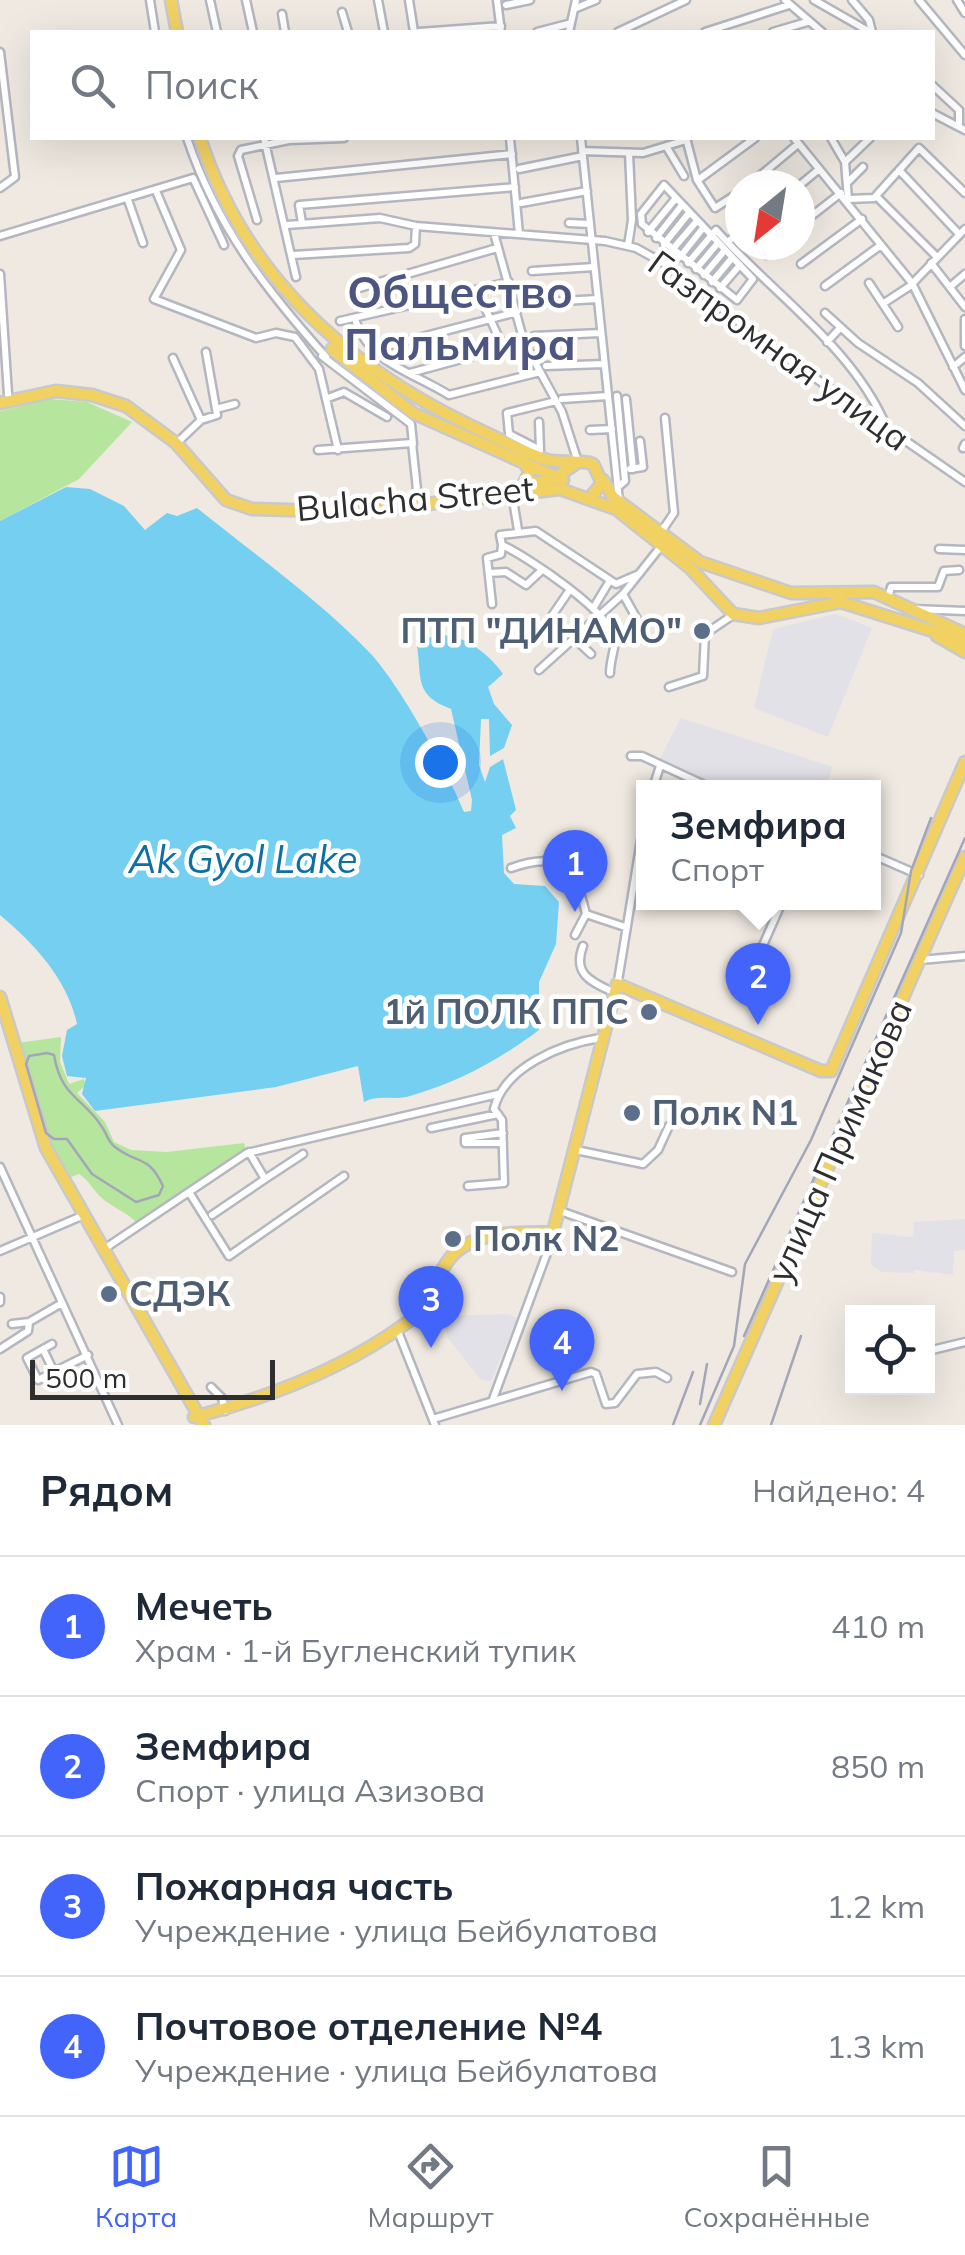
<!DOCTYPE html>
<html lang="ru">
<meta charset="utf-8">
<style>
:root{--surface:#fff;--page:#f6f6f7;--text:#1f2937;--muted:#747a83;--line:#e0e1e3;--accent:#4264fb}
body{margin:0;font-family:Mulish,sans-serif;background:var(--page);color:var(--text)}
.controls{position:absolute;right:30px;bottom:30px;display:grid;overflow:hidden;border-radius:0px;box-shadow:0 10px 40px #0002}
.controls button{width:90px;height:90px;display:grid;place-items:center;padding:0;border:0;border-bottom:2px solid var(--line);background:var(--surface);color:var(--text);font:50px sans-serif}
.compass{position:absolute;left:725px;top:170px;width:90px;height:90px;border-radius:50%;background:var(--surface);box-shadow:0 10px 40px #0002;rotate:210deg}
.scale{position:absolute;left:30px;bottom:25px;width:245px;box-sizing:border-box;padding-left:10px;border:5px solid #2e2e2e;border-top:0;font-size:28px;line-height:35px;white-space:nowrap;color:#2e2e2e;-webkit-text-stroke:8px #fff;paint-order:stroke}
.you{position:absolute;left:440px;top:762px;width:35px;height:35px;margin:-25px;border:8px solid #fff;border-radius:50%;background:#1a73e8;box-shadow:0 0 0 15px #1a73e833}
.badge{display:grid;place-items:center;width:65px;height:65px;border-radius:50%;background:var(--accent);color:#fff;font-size:32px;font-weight:700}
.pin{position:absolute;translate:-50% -82px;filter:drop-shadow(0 2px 5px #0008)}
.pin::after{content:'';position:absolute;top:52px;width:35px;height:30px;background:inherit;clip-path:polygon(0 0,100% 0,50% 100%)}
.popup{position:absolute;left:636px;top:780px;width:245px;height:130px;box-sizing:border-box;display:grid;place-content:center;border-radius:0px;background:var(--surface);filter:drop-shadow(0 2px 8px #0005);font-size:32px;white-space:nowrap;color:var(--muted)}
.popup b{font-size:38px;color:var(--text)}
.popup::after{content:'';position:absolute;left:50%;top:100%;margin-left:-20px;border:20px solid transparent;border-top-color:var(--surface)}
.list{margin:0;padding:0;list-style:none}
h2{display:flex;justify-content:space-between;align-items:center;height:130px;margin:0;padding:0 40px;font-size:42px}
h2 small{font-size:32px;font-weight:400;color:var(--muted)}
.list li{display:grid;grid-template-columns:65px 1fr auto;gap:30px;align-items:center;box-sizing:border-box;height:140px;padding:0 40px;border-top:2px solid var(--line)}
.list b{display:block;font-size:38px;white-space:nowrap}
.list p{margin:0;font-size:32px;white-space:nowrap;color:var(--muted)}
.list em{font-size:32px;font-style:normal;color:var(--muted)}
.icon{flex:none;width:55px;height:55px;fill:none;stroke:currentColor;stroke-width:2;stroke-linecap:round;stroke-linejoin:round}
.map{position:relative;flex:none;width:965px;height:1425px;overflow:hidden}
.search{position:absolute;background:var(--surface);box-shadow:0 10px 40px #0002;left:30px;right:30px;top:30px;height:110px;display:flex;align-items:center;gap:25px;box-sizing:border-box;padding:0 35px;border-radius:0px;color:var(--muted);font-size:38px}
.sheet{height:690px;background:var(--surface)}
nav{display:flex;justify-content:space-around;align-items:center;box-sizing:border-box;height:140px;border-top:2px solid var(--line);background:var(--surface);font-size:28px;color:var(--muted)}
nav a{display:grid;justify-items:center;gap:5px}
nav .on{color:var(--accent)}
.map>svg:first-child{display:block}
</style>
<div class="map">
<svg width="965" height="1425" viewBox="0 0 965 1425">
<rect width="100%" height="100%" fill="#efe9e1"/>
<path fill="#e3e1e8" d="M 836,614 L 872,628 L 828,737 L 754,708 L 773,629 Z
M 681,718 L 833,767 L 825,787 L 715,788 L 663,767 L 659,760 Z
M 965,1219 L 965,1250 L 954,1251 L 953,1275 L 915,1270 L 914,1273 L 882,1272 L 871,1265 L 872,1233 L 913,1237 L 914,1222 Z
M 509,1314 L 517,1319 L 491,1381 L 481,1380 L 447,1337 L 444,1316 Z"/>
<path fill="#b6e59e" d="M 50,399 L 87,402 L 132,422 L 79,479 L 0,521 L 0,411 Z
M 61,1037 L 60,1062 L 69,1084 L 84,1079 L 86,1085 L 77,1093 L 105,1122 L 114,1142 L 131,1150 L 167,1152 L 244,1143 L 246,1150 L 137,1223 C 127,1212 112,1207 103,1199 C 93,1191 91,1182 79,1174 L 68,1178 L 45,1141 L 17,1043 Z"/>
<path fill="#75cff0" d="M 66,487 L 90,489 L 124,506 L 145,530 L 167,513 L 177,516 L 197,508 C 254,554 318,599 369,652 C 399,683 447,771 464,812 L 471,811 L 472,800 L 451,709 C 414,695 422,679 417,646 C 444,619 486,649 503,674 L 488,687 L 494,704 L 512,725 L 504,748 L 490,756 L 489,719 L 481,719 L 479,765 L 485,782 L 490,767 L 503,759 L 516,810 L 510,816 L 516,828 L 502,835 L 504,873 L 514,884 L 545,886 L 559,902 L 556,944 L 539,982 L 539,1030 C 499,1060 458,1082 410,1096 C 394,1101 379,1094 364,1102 L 358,1066 L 276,1087 L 95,1111 L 82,1094 L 86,1078 L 67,1076 L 62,1056 L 67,1030 L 77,1024 C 68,981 36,945 0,915 L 0,521 Z"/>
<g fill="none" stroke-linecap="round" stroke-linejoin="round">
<defs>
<path id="minor" d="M 150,0 L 155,32
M 210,0 L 217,32
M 246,0 L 253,32
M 378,0 L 384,32
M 409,0 L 414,32
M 497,0 L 501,32
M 785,0 L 822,32
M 814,0 L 870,32
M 852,0 L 869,20 L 872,32
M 919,0 L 965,55
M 957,0 L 965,13
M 506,5 L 530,0
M 574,9 L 596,0
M 342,12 L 348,32
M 282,14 L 285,32
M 419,32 L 501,26
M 537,32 L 568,24
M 569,32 L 576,0
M 618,32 L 686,0
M 705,32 L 789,5
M 773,32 L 807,22
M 0,52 L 15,177 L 0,188
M 932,85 L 959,110 L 959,124
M 932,113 L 965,130
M 187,138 C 216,225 265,289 326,357
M 264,138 L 296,277
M 510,138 L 519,234
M 581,138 L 619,500
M 686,138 L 697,180 L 715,208 L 740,192
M 794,138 L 912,283 L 965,390
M 831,138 L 845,162 L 848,199 L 874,198 L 919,148 L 965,193
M 666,146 L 684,176
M 582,151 L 643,153 L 686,140
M 845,162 L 870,138
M 519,169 L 583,156
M 899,170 L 959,234
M 276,178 L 512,154
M 698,180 L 755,138
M 848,182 L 863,167
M 664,185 L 753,279 L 737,300 L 642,224 L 641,214 Z
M 749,185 L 798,144
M 800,185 L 818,170
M 156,191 L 181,250 L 154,299 L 256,338 L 276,333 L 295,337 L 319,369 L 338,450
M 876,196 L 937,257
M 128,200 L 143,243
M 521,203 L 587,191
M 257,220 L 238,156 L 241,150 L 289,140 L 344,138
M 302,223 L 299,205 L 515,187
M 569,223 L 590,224
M 287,225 L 380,218 L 416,226 L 605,241 L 636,248 L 667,265 L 769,346 L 965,482
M 800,225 L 841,193
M 648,232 L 676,198
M 494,233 L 524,342 L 562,412 L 578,462
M 0,236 L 193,178 L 224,245
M 656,238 L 682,205
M 727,242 L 740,233
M 664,244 L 689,213
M 628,246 L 632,220 L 629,153
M 672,250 L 696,222
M 293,255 L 409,248 L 415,244 L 416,226
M 766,255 L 777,245
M 680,257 L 703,228
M 688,263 L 716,230 C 772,293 854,348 887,428
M 931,263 L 965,307
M 801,264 L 862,219
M 696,269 L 718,243
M 532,271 L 594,267
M 0,274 L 8,394
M 704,275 L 725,250
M 712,282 L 732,258
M 869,283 L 898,327
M 825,286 L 881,245
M 951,286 L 965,274
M 359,288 L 497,248
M 720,288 L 740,265
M 477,290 L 503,347
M 529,303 L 597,299
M 884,303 L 910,286 L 965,229
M 825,313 L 858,343 L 918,383 L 965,426
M 965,319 L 965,346
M 340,321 L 509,282
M 356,322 C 370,363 414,373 449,395 L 540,372
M 534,336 L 600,333
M 827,342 L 840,328
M 372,350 L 517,312
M 206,352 L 216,409
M 322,356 L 411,424 L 413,444
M 173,358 L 201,420 L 181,439
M 546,366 L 604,364
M 953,367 L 965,357
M 410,373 L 524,342
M 617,396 L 625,481 L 618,487
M 328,398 L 344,392 L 387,417
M 562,399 L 608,396
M 626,399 L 633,469
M 201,420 L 217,415 L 216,409 L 235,404
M 539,422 L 540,450 L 509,434 L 507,413 L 556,401
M 590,430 L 612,429
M 963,448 L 965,444
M 318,450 L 412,443 L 418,499
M 630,469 L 643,467 L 640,441
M 512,494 L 518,530
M 661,532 L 674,513 L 665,418
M 939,549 L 965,550
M 489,573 L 506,572 L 526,585 L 542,570
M 623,594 L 638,621
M 888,598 L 891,587 L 938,587 L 944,571 L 959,570
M 492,604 L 487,558 L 501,554 L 502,545
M 594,607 L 609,582
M 913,609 L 965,611
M 547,623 L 569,591
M 573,637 L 591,654
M 539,670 L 623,594 L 662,545
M 610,673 C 610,662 614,651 615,642 C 615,614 526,556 502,545 L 500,535 L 536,531 L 616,584 L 639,574
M 669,687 L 703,676 L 705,634 L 733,615
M 631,756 L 642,756 L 711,788
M 653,788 L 660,766
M 873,855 L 919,875
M 511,868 C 560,850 575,867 586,914 L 625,927
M 575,935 L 586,914
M 583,946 C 572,975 592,982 615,993
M 920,960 L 965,956
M 756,961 L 782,902
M 617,987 L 643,828
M 431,1128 L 498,1114
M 503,1133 L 465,1138 L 465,1143 L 503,1143
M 576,1150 L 643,1164 L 658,1150 L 669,1126
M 249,1152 L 265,1179 L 303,1154
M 0,1167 L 118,1425
M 468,1186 L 504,1183 L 502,1120 L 494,1109 C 504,1067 561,1044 600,1038
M 189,1192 L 229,1256 L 344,1176
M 563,1212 L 732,1272
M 212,1215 L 265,1179
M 104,1249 L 247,1153 L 498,1094
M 0,1251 L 84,1215
M 0,1297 L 0,1302
M 12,1324 L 29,1322
M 397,1329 L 435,1425
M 52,1344 L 27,1358 L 38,1380 L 88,1355
M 0,1349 L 28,1331 L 29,1322 L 62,1303
M 43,1349 L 54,1372
M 928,1351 L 965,1342
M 211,1387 L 222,1398 L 225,1411
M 493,1399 L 554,1234
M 433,1419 L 591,1372 L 596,1374 L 606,1404 L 615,1403 L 637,1374 L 656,1372 L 667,1378"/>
<path id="major" d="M 171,0 L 177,32
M 200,138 C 243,271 340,361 463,422 C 491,435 518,450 547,460 C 563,464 578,459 593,464 L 602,483 L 589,499
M 332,349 L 413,413 L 563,480
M 0,403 L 56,391 L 92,395 L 126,406 L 176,443 L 226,500 L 252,509 L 356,512 L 560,489 L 616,509 L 690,568 L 733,614 L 759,618 L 841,602 L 965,641
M 522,460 L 530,471 L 523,485
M 603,480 L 613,497 L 700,562 L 791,593 L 874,592 L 965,634
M 535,483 L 552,480 L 578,462
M 937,636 L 965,652
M 0,997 L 46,1148 L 204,1425
M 194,1417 C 267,1398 343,1369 405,1324 C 424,1311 431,1296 440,1275 C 459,1228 511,1234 553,1232 L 617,984 L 821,1071 L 831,1071 L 965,762
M 714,1425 L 965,857"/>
</defs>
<use href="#minor" stroke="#b4b7c1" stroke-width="11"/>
<use href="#major" stroke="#c9c9c9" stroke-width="15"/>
<use href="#minor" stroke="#fff" stroke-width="6"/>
<use href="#major" stroke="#f2d163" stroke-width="10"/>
<path stroke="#a3a6b8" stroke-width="2.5" d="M 47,1053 L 54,1055 C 61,1098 84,1098 102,1127 C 107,1134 108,1142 115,1147 C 138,1165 148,1154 163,1186 L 159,1195 L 136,1202 L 92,1174 L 67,1139 L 54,1139 L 46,1133 L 26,1064 L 29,1056 Z
M 744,1336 L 965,838
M 700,1404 L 707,1364
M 673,1425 L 693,1372
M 700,1425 L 734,1346 L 745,1264 L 811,1140 L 901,933 L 911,871 L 931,818
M 771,1425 L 801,1336"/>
</g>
<g fill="#5c6f8a" stroke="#fff" stroke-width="4">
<circle cx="702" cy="631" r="10"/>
<circle cx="649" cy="1012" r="10"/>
<circle cx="632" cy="1113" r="10"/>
<circle cx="453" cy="1239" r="10"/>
<circle cx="109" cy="1294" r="10"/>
</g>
<g text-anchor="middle" stroke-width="9" stroke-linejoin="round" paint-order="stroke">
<g font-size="35" fill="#2e2e2e" stroke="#fff">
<text transform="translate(779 351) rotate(36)" y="12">Газпромная улица</text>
<text transform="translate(415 499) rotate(-5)" y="12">Bulacha Street</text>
<text transform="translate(840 1141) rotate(-66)" y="12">улица Примакова</text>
</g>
<g font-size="35" font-weight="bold" fill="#4e5e75" stroke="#fff" text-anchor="start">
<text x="682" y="643" text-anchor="end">ПТП "ДИНАМО"</text>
<text x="629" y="1024" text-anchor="end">1й ПОЛК ППС</text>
<text x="652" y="1125">Полк N1</text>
<text x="473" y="1251">Полк N2</text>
<text x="129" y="1306">СДЭК</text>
</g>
<g font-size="38" font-style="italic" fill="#0d6fa3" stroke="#fff">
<text x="243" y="873">Ak Gyol Lake</text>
</g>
<g font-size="45" font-weight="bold" fill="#4d5680" stroke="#fff">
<text x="460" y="308">Общество<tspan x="460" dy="52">Пальмира</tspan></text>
</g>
</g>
</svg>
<div class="controls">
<button><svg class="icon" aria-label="locate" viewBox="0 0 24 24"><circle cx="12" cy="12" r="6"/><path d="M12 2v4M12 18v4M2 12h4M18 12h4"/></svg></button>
</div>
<svg class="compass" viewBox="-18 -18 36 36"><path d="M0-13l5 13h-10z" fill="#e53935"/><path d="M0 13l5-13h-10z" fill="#747a83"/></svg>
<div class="scale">500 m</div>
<div class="you"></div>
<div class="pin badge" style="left:575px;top:912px">1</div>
<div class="pin badge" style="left:758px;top:1025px">2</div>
<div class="popup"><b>Земфира</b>Спорт</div>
<div class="pin badge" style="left:431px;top:1348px">3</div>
<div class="pin badge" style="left:562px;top:1391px">4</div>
<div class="search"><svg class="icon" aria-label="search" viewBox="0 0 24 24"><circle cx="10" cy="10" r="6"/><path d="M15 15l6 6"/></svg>Поиск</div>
</div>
<section class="sheet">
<h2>Рядом<small>Найдено: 4</small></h2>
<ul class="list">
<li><span class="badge">1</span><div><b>Мечеть</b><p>Храм · 1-й Бугленский тупик</p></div><em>410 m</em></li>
<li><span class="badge">2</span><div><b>Земфира</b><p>Спорт · улица Азизова</p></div><em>850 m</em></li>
<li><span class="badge">3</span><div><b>Пожарная часть</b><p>Учреждение · улица Бейбулатова</p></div><em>1.2 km</em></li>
<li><span class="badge">4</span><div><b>Почтовое отделение №4</b><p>Учреждение · улица Бейбулатова</p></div><em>1.3 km</em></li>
</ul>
</section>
<nav>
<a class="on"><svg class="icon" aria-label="map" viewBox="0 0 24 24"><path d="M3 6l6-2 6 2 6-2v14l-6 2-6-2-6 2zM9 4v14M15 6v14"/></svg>Карта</a>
<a><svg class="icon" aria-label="directions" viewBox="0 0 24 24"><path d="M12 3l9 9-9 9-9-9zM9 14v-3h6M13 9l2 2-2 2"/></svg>Маршрут</a>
<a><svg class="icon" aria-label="saved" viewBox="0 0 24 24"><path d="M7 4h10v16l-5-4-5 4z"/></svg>Сохранённые</a>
</nav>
